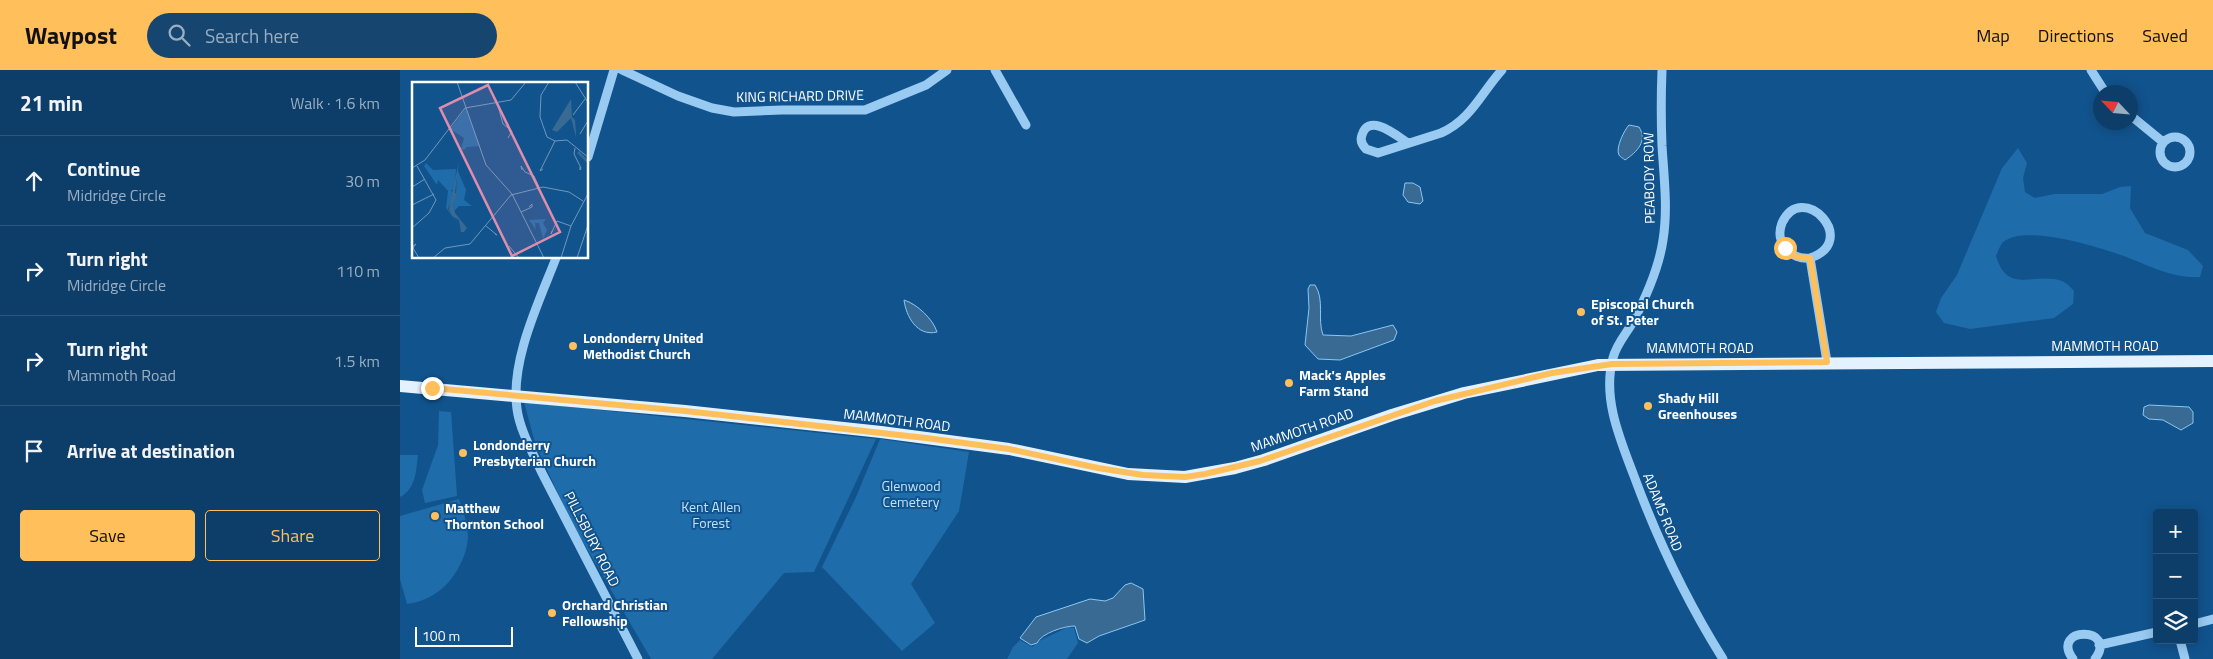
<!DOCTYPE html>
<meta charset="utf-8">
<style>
:root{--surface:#0d3e6a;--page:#164570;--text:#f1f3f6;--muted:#9aaec1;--line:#2d577e;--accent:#ffbf5a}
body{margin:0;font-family:"Titillium Web",sans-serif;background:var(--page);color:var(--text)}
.controls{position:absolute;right:15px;bottom:15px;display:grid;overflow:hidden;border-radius:5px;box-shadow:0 2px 12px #0003}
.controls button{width:45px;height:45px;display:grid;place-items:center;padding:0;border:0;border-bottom:1px solid var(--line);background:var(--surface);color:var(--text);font:25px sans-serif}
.compass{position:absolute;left:1693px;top:15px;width:45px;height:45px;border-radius:50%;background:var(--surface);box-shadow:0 2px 12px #0003;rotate:296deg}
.scale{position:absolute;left:15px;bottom:12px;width:98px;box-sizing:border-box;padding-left:5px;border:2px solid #fff;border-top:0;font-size:14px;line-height:18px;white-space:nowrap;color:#fff;-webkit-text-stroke:4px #11538d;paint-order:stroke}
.stop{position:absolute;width:15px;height:15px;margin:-11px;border:4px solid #ffbf5a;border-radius:50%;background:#fff}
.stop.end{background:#ffbf5a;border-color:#fff;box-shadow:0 1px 5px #0008}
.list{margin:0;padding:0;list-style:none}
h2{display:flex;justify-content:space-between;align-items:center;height:65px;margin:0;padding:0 20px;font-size:21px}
h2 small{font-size:16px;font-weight:400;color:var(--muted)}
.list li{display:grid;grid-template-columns:32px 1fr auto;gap:15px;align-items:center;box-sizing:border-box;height:90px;padding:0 20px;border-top:1px solid var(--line)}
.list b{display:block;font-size:19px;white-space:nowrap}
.list p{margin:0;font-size:16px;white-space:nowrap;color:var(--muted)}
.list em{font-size:16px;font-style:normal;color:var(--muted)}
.actions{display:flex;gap:10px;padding:15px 20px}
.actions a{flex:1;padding:11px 0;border:1px solid var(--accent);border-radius:5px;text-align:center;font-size:18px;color:var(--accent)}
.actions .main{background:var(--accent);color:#111}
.icon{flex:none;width:28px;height:28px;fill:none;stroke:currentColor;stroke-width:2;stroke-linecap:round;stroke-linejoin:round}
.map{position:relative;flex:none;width:1813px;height:589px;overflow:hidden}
header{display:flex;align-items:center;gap:30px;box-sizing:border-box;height:70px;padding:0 25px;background:var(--accent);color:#111}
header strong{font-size:24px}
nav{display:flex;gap:28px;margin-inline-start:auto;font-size:18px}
.search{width:350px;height:45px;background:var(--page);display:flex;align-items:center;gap:12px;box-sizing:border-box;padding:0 18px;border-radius:28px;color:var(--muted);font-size:19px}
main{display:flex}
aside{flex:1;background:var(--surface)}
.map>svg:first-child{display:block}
</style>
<header>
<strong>Waypost</strong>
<div class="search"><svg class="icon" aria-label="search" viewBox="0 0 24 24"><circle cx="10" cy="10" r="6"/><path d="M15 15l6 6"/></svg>Search here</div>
<nav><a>Map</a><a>Directions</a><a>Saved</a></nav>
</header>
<main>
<aside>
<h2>21 min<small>Walk · 1.6 km</small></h2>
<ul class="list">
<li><svg class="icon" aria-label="ahead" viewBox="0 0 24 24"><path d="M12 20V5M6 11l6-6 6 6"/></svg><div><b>Continue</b><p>Midridge Circle</p></div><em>30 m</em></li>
<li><svg class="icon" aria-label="right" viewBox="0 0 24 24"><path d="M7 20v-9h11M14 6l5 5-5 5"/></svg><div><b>Turn right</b><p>Midridge Circle</p></div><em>110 m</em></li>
<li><svg class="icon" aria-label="right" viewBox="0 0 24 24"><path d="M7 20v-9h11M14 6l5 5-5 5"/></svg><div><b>Turn right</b><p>Mammoth Road</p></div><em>1.5 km</em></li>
<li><svg class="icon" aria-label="arrive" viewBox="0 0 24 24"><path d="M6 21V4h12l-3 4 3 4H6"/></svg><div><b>Arrive at destination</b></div></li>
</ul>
<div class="actions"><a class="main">Save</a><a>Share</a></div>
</aside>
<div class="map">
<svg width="1813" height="589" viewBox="0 0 1813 589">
<rect width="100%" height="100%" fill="#11538d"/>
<path fill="#1f6caa" d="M 1618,78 L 1627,93 L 1623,108 L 1625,122 L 1635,128 L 1654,124 L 1702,124 L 1720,117 L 1731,116 L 1730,138 L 1745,163 L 1788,180 L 1803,196 L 1800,207 C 1768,209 1742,191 1712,182 C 1688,174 1624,155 1603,172 C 1600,175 1598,182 1596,186 C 1608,226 1635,201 1662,211 C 1667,213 1671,218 1674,221 L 1673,234 L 1654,248 L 1570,259 L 1544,253 L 1536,242 L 1541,228 L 1557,205 L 1602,98 Z
M 124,332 L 476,369 L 414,502 L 384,503 L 312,589 L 251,589 L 168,446 L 135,373 Z
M 39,341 L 51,342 L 57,426 L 25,433 L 22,420 L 38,375 Z
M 480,369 L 569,382 L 559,441 L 511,514 L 535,553 L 502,581 L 422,497 L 456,427 Z
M 0,385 L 18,385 C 16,401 16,419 0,427 Z
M 59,429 C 63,441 68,454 68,467 C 67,491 48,521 25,529 C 19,532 13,533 7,534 L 0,509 L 0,446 Z
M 668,557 L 674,558 L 678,573 L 667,589 L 607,589 L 613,577 L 620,570 L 632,577 L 641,570 Z"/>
<path fill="#386a94" stroke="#8ac7f5" d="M 1229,55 L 1239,57 C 1248,71 1237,82 1225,90 C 1223,88 1220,87 1219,85 C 1215,78 1225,59 1229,55 Z
M 1005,113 L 1013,113 L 1020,117 L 1023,131 L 1020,134 L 1008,132 L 1003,125 Z
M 910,215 L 915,215 C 925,230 917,249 923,265 L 951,266 L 993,255 L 997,262 L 994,270 L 940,290 L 918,289 L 905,275 L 909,238 L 908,219 Z
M 504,230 C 517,234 533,249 537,262 C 517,267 506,246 504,230 Z
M 1749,335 L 1789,337 L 1793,342 L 1793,353 L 1781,360 L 1763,350 L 1749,349 L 1743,345 L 1744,337 Z
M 731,513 L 743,519 L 745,550 L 699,566 L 687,573 L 679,569 L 675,556 C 664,556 642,563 637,573 L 631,575 L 620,568 L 636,547 L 690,529 L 705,531 L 713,528 L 725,515 Z"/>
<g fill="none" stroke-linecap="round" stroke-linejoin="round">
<path stroke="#99caf2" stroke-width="9" d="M 222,0 L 278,26 L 312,38 L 334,42 L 382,40 L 465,40 L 526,15 L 547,0
M 595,0 L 626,55
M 1262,0 C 1261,25 1261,50 1262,76 C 1264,107 1268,139 1263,170 C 1259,198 1246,227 1233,252 C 1226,264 1216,275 1213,288 C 1202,328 1220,369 1234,406 C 1258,471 1286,530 1323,589
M 1691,0 L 1705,22
M 1730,45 L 1763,72
M1760 82a15 15 0 1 1 30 0a15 15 0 1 1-30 0Z
M 1008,73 C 997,66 969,42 962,65 C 960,70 962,75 966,79 L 978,83 L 1041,63 C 1071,50 1081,23 1102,0
M 188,87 L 214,0
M 156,188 C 139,232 110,291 117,339 C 120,361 133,383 142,403 L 238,589
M 1410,188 C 1391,190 1374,173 1382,153 C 1402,109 1461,171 1410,188 L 1427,292
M 1794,554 L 1813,549
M 1780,570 L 1785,589
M 1699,575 L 1757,562
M 1673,589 C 1649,556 1719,556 1695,589"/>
<path stroke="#e4f1ff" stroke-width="12" d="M 0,316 L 285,341 L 481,362 L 609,379 L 728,404 L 785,407 L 835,398 L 864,390 L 992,345 L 1064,323 L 1198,295 L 1813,291"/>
</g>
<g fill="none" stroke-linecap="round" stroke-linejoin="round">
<path stroke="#ffbf5a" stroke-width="6" d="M 32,318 L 285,341 L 526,368 L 609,379 L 698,398 L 743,405 L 785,407 L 805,404 L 860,391 L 1035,331 L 1152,303 L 1212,294 L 1427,292 L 1410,188 L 1396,187 L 1385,178"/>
</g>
<g fill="#ffbf5a" stroke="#11538d" stroke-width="2">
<circle cx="1181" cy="242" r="5"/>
<circle cx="173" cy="276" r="5"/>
<circle cx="889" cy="313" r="5"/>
<circle cx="1248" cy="336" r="5"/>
<circle cx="63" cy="383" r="5"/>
<circle cx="35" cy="446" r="5"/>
<circle cx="152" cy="543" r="5"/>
</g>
<g text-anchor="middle" stroke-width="4" stroke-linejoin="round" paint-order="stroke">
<g font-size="14" fill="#fff" stroke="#11538d">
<text transform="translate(400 26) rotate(-1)" y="5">KING RICHARD DRIVE</text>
<text transform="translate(1249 108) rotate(-91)" y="5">PEABODY ROW</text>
<text x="1705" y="281">MAMMOTH ROAD</text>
<text x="1300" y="283">MAMMOTH ROAD</text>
<text transform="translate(497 350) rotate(7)" y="5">MAMMOTH ROAD</text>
<text transform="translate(902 360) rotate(-19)" y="5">MAMMOTH ROAD</text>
<text transform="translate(1263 442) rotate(68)" y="5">ADAMS ROAD</text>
<text transform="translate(192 469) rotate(63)" y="5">PILLSBURY ROAD</text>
</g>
<g font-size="14" font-weight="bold" fill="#fff" stroke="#11538d" text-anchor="start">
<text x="1191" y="239">Episcopal Church<tspan x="1191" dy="16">of St. Peter</tspan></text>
<text x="183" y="273">Londonderry United<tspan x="183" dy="16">Methodist Church</tspan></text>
<text x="899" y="310">Mack's Apples<tspan x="899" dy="16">Farm Stand</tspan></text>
<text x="1258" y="333">Shady Hill<tspan x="1258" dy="16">Greenhouses</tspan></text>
<text x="73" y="380">Londonderry<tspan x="73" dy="16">Presbyterian Church</tspan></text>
<text x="45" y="443">Matthew<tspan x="45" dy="16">Thornton School</tspan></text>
<text x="162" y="540">Orchard Christian<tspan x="162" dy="16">Fellowship</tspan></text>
</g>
<g font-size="14" fill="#c0e2fd" stroke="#11538d">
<text x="511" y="421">Glenwood<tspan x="511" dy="16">Cemetery</tspan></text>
<text x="311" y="442">Kent Allen<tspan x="311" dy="16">Forest</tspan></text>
</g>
</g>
<g transform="translate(12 12)">
<rect width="176" height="176" fill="#11538d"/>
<path d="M 54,26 L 68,64 L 55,65 L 52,68 L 49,67 L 52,56 L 38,47 ZM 14,81 L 21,88 L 44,87 L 43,108 L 39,108 L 42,112 L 36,127 L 47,142 L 34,126 L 36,109 L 26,98 L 25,103 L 12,84 ZM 45,87 L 54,108 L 52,118 L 60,124 L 47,124 L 42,129 L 41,120 L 46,111 L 44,111 ZM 134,137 L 131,141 L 135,148 L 131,157 L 127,141 L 123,141 L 124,148 L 117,138 Z" fill="#1f6caa"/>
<path d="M 159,17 L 160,35 L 163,38 L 164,51 L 164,55 L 159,36 L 145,50 L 140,48 ZM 47,79 L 43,111 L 46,111 L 41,122 L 43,131 L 55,146 L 52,150 L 49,150 L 47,138 L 40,134 L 37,127 Z" fill="#386a94"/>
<path fill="none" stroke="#386a94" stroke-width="2.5" d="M 166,70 L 177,81"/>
<path fill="none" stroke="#7098bb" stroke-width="1" d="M 45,0 L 74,83 L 100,112 L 132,176M 137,0 L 129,13 L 128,35 L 135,55 L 143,59 L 155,58 L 177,76M 163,0 L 177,22M 85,20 L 91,42 L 100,49 L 96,56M 161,33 L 173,17M 168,52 L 177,37M 163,66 L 162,72 L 169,86 L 168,88 L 168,85M 0,86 L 13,78 L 53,26 L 99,18 L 114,0M 131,87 L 128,89 L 143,59M 110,88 L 109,84 L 113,90 L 122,94 L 127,105M 0,105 L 13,97M 0,123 L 22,112M 109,130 L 120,125 L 120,122 L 117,125M 74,144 L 85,153 L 83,152M 0,146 L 17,131 L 24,118 L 5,84M 140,149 L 139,152 L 145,139 L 159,144M 1,164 L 4,162 L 1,166 L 7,176M 97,164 L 107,176M 21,176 L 33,166 L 58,162 L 99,113 L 131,105 L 157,110 L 171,119M 149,176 L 159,144 L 177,110M 165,176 L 177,140"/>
<path fill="#e08cad" fill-opacity="0.15" stroke="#e08cad" stroke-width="2.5" d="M 76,3 L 148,150 L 100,174 L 28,26 Z"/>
<rect width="176" height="176" fill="none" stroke="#fff" stroke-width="2.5"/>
</g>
</svg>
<div class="controls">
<button>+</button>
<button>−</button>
<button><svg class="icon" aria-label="layers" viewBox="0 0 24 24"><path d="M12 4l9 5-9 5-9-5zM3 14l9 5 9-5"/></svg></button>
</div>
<svg class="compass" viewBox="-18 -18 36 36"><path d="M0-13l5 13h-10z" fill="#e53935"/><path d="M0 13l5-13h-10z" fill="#9aaec1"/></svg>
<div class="scale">100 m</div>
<div class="stop" style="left:1385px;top:178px"></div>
<div class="stop end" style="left:32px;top:318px"></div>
</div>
</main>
